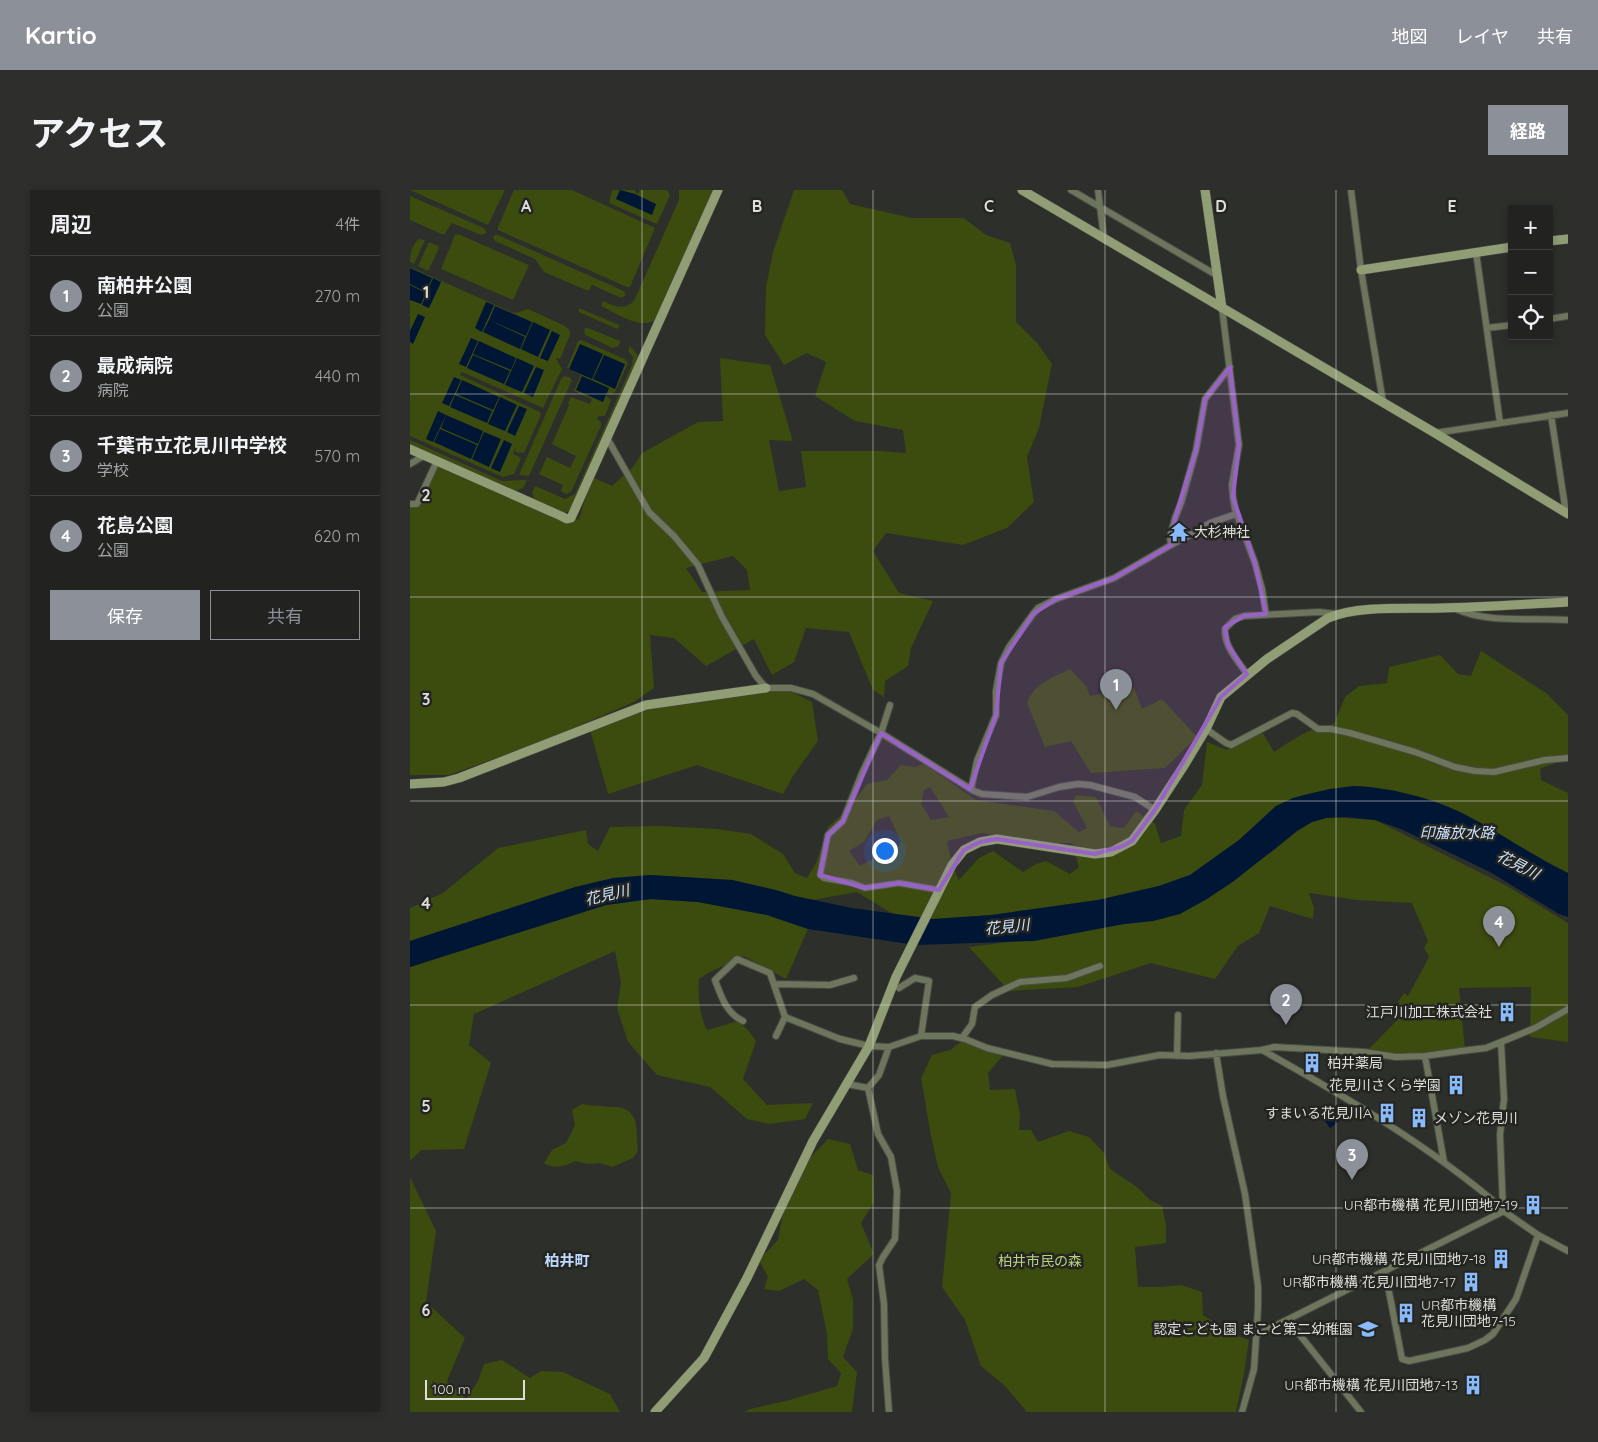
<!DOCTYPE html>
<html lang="ja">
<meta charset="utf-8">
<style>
:root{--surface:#222320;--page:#2e2f2d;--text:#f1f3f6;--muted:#a2a4a5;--line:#3f403e;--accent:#8c9099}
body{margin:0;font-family:Quicksand,"Noto Sans JP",sans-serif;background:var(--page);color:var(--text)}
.controls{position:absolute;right:15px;top:15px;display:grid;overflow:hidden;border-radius:0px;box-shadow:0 2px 8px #0003}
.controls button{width:45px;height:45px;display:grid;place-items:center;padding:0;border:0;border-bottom:1px solid var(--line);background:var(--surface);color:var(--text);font:25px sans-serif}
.scale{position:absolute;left:15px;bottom:12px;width:100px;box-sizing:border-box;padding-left:5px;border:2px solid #dedfdb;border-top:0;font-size:14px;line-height:18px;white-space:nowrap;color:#dedfdb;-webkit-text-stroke:4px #242521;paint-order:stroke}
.you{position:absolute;left:474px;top:660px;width:18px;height:18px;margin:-12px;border:4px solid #fff;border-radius:50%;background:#1a73e8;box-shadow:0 0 0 8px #1a73e833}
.badge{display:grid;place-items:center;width:32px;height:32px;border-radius:50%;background:var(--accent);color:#fff;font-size:16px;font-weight:700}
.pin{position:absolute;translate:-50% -41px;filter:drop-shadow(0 1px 2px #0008)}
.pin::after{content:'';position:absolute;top:26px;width:18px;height:15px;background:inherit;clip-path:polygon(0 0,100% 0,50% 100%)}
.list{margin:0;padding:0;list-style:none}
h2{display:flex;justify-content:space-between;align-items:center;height:65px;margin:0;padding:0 20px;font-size:21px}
h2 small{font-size:16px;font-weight:400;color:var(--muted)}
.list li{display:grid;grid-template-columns:32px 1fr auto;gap:15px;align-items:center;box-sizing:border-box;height:80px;padding:0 20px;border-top:1px solid var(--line)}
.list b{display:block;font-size:19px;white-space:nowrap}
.list p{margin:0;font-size:16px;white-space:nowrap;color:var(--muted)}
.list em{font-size:16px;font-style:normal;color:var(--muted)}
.actions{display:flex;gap:10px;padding:15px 20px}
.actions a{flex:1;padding:11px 0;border:1px solid var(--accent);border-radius:0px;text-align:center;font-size:18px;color:var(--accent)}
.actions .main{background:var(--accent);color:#fff}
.icon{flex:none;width:28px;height:28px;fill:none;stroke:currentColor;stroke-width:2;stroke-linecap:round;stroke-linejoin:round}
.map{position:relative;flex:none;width:1158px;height:1222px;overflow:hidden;border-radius:0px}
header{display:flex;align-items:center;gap:30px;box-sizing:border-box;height:70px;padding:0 25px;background:var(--accent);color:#fff}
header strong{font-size:24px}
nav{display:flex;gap:28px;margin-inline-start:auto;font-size:18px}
.intro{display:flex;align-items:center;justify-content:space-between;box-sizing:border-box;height:120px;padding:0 30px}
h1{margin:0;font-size:35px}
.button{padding:12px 22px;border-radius:0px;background:var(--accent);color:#fff;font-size:18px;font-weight:700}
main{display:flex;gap:30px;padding:0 30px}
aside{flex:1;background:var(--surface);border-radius:0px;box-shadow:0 2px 8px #0003}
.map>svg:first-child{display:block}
</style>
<header>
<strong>Kartio</strong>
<nav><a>地図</a><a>レイヤ</a><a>共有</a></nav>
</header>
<div class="intro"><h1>アクセス</h1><a class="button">経路</a></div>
<main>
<aside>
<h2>周辺<small>4件</small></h2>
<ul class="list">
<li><span class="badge">1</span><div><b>南柏井公園</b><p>公園</p></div><em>270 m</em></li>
<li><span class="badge">2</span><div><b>最成病院</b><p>病院</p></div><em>440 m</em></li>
<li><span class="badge">3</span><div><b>千葉市立花見川中学校</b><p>学校</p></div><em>570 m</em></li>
<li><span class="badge">4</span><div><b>花島公園</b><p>公園</p></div><em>620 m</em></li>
</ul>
<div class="actions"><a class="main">保存</a><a>共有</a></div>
</aside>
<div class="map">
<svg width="1158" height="1222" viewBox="0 0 1158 1222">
<rect width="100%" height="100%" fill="#2d2f2a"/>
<path fill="#3c4b0e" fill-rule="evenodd" d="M 0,0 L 95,0 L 78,35 Z
M 104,0 L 162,0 L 245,38 L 220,97 L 217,97 L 88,40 L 88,37 Z
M 202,0 L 225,0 L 225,2 L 228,4 L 230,0 L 257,0 L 260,5 L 247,34 L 199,13 Z
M 269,0 L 304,0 L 245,130 C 230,140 206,123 191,116 L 193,111 C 204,116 213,121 224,111 L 269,10 Z
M 384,0 L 432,0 L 440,14 L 502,28 L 554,28 L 576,45 L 600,53 L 606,75 L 606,132 L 628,154 L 642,174 L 629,238 L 617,267 L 624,312 L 597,338 L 553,355 L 476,343 L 463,361 L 489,403 L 523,411 L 501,458 L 498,476 L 475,491 L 474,507 L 463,500 L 439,442 L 396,438 L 384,472 L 362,485 L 344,449 L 296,476 L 264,448 L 240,445 L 244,498 L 224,512 L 131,552 L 39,585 L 0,585 L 0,317 L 9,316 L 29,276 L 158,332 L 169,329 L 182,287 L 202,296 L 223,277 L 232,263 L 288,232 L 313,231 L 310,168 L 360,175 L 383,251 L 359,250 L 369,301 L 396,297 L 391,261 L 472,261 L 496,263 L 493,240 L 445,231 L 405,206 L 416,172 L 397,163 L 374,175 L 355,145 L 356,97 L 363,62 ZM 323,366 L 337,380 L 340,400 L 292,402 L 276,378 Z
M 0,6 L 74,38 L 76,41 L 76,43 L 71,45 L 42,33 L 34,45 L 0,30 Z
M 48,44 L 119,75 L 103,110 L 31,79 L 45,45 Z
M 85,45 L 88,45 L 214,101 L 216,105 L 213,107 L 209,107 L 182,95 L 179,100 L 176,100 L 134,82 L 125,69 L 85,51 L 83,47 Z
M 9,49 L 15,50 L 4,74 L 0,72 C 0,64 2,55 9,49 Z
M 19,52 L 28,56 L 29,58 L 18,81 L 8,76 Z
M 0,77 L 101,122 L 106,123 L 118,119 L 155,136 L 160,141 L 160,145 L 150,169 L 146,168 L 152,179 L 133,218 L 52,182 L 50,185 L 130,222 L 131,225 L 114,263 L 105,262 L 106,256 L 103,264 L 110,267 L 111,269 L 104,284 L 93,287 L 0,246 Z
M 169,118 L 209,135 L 209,137 L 207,139 L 169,122 Z
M 178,138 L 210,151 L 210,153 L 208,156 L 203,158 L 175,145 L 174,139 Z
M 171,150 L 215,169 L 218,173 L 205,202 L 201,205 L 197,203 L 196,206 L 201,210 L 195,226 L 189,226 L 187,229 L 191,232 L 191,236 L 161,302 L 156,304 L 151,301 L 153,295 L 129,284 L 137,267 L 160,278 L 166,266 L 142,254 L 159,215 L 158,213 L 161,207 L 180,214 L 182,209 L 164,201 L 171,185 L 157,178 L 168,151 Z
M 220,156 L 227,164 L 228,171 L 161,320 L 154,323 L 125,310 L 122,303 L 125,296 L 155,309 L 165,304 L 222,175 L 223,167 L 218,161 Z
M 154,186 L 159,187 L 162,190 L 119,286 L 109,285 L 151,189 Z
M 0,250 L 92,291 L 117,290 L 113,298 L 106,301 L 0,254 Z
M 1071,461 L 1136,503 L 1158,525 L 1158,568 L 1130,579 L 1131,590 L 1158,603 L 1158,683 L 1097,650 L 1053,624 L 1021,611 L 981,600 L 866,616 L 829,650 L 780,685 L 749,696 L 688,710 L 582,725 L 523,729 L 483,724 L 447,702 L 403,710 L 366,704 L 322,690 L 240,685 L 140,705 L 0,751 L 0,718 L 33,703 L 88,658 L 176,640 L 178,654 L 188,661 L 200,637 L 251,636 L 307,639 L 341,644 L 373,664 L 385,683 L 397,688 L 406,673 L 418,637 L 440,617 L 457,594 L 477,590 L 491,575 L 505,577 L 514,574 L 566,610 L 644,621 L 669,642 L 677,638 L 663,612 L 666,605 L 686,607 L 700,636 L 714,638 L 726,621 L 745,634 L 751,653 L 771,646 L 774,620 L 792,595 L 797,552 L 817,560 L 851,540 L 864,562 C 884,549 900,537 924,534 L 935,507 L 949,496 L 977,493 L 979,477 L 1030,465 L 1048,484 L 1061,486 ZM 520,597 L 539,627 L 521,630 L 511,614 L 514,600 ZM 479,626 L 491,651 L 482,670 L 477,662 L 450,676 L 439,661 L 454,652 L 467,630 ZM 572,643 L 633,653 L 662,653 L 669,677 L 660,684 L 636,671 L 626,674 L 613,682 L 583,661 L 569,668 L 549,690 L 542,675 L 537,651 Z
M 660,479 L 676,496 L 680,506 L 724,498 L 732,519 L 752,509 L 787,547 L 755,578 L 681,583 L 661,551 L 635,557 L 617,513 C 623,494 644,487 660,479 Z
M 378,500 L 402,512 L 408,551 L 383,586 L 373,604 L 287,575 L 198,604 L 180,540 L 243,516 Z
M 920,627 L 965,630 L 1097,696 L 1158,733 L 1158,852 L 1120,847 L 1121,797 L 1049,798 L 1055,859 L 989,864 L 959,859 L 995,822 L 988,812 L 994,803 L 998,806 L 1019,767 L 1014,758 L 1018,751 L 1002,713 L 947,710 L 899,703 L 904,718 L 903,729 L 860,716 L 849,743 L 828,756 L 805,789 L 741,773 L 668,797 L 599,801 L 559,757 L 646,746 L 714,734 L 743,731 L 788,714 L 863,661 L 887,641 L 902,632 Z
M 241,709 L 288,712 L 357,725 L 398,739 L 376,789 L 334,766 L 298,783 L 289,789 C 288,808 289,823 297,840 L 328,831 L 338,840 L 346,851 L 333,889 L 357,915 L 403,913 L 395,929 L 359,934 L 337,929 L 300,897 L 247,885 L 218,852 L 207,818 L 211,793 L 205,761 L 64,824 L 59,855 L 81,873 L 54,959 L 11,960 L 0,971 L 0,777 L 196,715 Z
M 555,849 L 573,861 L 593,865 L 578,883 L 580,900 L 605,899 L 610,925 L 609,940 L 621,940 L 628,952 L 659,941 L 679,947 L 694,963 L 700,979 L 727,997 L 740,1010 L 752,1016 L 756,1034 L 756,1053 L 725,1057 L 728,1097 L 751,1097 L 771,1095 L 792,1102 L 793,1125 L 825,1145 L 839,1150 L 834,1184 L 826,1222 L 617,1222 L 595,1196 L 571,1176 L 555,1130 L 532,1097 L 541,1003 L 528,977 L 521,946 L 511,888 L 522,865 L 540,860 Z
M 172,914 C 178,915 185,916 191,916 C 205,918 218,914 225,930 C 227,937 227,953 228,961 L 223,968 L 202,977 L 190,973 L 178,974 L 165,971 C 156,977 143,979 134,973 L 142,960 L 156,953 L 165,935 L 162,920 Z
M 418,949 L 440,954 L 448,980 L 463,985 L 464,1012 L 451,1033 L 464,1064 L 437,1089 L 443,1110 L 443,1139 L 433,1167 L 447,1182 L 442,1222 L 334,1222 L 340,1219 L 376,1211 L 427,1196 L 431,1183 L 418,1169 L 417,1144 L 408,1100 L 394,1089 L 369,1101 L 354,1099 L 358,1087 L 349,1070 L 368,1050 L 379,990 Z
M 0,987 L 26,1041 L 16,1112 L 55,1148 L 37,1191 L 56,1209 L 68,1191 L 74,1174 L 92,1170 L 120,1188 L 131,1181 L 153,1182 L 200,1204 L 210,1222 L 0,1222 Z"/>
<path fill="#001635" d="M 210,0 L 225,4 L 246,14 L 242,25 L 206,9 Z
M 0,78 L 22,88 L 16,102 L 0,94 Z
M 23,88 L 31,92 L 19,118 L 12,115 Z
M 0,95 L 16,103 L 11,114 L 0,110 Z
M 76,112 L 84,115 L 72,142 L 65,138 Z
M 85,116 L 122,132 L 116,146 L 79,130 Z
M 8,124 L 15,127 L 3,154 L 0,152 L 0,141 Z
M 79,130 L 115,147 L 110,159 L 73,142 Z
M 123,132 L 140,140 L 128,167 L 111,159 Z
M 142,141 L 150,145 L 138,171 L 130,168 Z
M 61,148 L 68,151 L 56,177 L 49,174 Z
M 69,151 L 106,168 L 101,180 L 63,164 Z
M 170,154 L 193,164 L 182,189 L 159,179 Z
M 63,165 L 100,181 L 94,194 L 57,178 Z
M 194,165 L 215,174 L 205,199 L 183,189 Z
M 107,168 L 124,176 L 112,202 L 95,195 Z
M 126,177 L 134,180 L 123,207 L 114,203 Z
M 172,186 L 199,198 L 193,212 L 166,200 Z
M 44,187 L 51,190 L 39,216 L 32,213 Z
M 52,190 L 89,207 L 83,220 L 46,204 Z
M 45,205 L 82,221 L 77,233 L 40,217 Z
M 90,207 L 107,215 L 95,241 L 78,234 Z
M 109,216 L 117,219 L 105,246 L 97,242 Z
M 28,221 L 36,225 L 23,252 L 16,249 Z
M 36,225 L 73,241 L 68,254 L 31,238 Z
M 30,239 L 67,255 L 61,269 L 24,252 Z
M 74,242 L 91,249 L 79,277 L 62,269 Z
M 94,250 L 102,254 L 90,282 L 81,278 Z
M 943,596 C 979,597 1022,608 1054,624 C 1090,642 1122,666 1158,683 L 1158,727 L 1149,724 L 1080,682 L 991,639 L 965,630 L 936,627 L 916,628 L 902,632 L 887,641 L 824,691 L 797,709 L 770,724 L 743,731 L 714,734 L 624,751 L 506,755 L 398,739 L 357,725 L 288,712 L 241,709 L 196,715 L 0,777 L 0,751 L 165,697 L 203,688 L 240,685 L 322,690 L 366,700 L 385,706 L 442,718 L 523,729 L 582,725 L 688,710 L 749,696 L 780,685 L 829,650 L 866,616 L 883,608 L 898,604 L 920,599 Z
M 932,913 L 940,923 L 920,938 L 912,927 Z"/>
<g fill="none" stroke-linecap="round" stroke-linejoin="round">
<defs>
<path id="street" d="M 661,0 L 808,86
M 688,0 L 694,49
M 941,0 L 951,80 L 973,212
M 1066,62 L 1090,233
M 812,118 L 829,255 L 822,295 L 823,307 L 825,319 L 845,373 L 852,399 L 856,424
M 1139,129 L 1158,126
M 1077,138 L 1102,135
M 1141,225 L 1156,323 L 1158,323
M 1025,243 L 1158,223
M 197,248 L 239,322 L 264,346 L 288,375 L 312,427 L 346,486 L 356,498 L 381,498 L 403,504 L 471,543 L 564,601 L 572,604 L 617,607 L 649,597 L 668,594 L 680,595 L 725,607 L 745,620
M 0,274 L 15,265
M 0,314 L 7,314 L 27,271
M 761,355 L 789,340 L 800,333 L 826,324
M 1046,419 C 1080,434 1121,427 1158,430
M 837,484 C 828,471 814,456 815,439 L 825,429 L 834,426 L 909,422 L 926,424
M 480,515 L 471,543 L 452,583 L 433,631 L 418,645 L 410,685 L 414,688 L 442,693 L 455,698 L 489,693 L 529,700
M 796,539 L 816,553 L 821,555 L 882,523 L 887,524 L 908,539 L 921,539 L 940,543 L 1005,562 L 1045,577 L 1065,581 L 1084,582 L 1135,570 L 1158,568
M 561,599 L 567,571 L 586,525 L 586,501 L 591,473 L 599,457 L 623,424 L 628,418 L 646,409 L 704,388 L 761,355 L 760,347 L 765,328 L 771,313 L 786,260 L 795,209 L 820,177
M 364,794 L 420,795 L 444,788
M 489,798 L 505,788 L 519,791 L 511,846
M 333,831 C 316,823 311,806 305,790 L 327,769 L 360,783 L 375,827 L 430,849 L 459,856 L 479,857 L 511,846 L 543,846 L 555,849 L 577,858 L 642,874 L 697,875 L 750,865 L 779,866 L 852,860 L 864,857 L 954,862 L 986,867 L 1015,866 L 1051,861 L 1076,858 L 1091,852 L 1125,838 L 1158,819
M 366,846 L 375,827
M 552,848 L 562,834 L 565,817 L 582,805 L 610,792 L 657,788 L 690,776
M 1091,852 L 1094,909 L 1090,945 L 1093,1019
M 852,860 C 936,907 1020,956 1093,1019
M 806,863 L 813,906 L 835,1004 L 848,1096 L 848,1118 L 844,1179 L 832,1222
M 767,866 L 768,825
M 1015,866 L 1034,972
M 437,894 L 458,898 L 469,885 L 479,857
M 458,898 L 468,944 L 481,967 L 487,1001 L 485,1049 L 473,1067 L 469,1075 L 474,1114 L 475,1169 L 479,1222
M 975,1081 L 992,1169 L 999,1171 L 1058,1158 L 1075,1150 L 1083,1144 L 1106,1109 L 1128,1045
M 878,1130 L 951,1222
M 847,1145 L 1092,1022 L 1095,1022 L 1128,1045 L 1158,1061"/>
<path id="secondary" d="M 612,0 L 1025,243 L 1158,324
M 795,0 L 812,118
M 1139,51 L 1158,49
M 951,80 L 1102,57
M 0,259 L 151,326 L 157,329 L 161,328 L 308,0
M 0,594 L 34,592 L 49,588 L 236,515 L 356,498
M 245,1222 L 294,1168 L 337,1088 L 403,951 L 459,856 L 486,787 L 542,675 L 554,660 L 570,652 L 587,649 L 685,664 L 701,662 L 722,651 L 745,620 L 775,574 L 796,539 L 811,507 L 857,469 L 918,428 C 950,415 997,419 1032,418 C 1074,417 1116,414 1158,412"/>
</defs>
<use href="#street" stroke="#494b46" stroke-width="8"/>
<use href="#secondary" stroke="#494b46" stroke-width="10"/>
<use href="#street" stroke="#6d755c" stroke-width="6"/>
<use href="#secondary" stroke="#909d75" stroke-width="9"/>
</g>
<path fill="#9962c7" fill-opacity="0.2" stroke="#9962c7" stroke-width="4" stroke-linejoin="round" d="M 820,177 L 829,255 L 823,307 L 845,373 L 856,424 L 834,426 L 815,437 L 818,455 L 837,484 L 811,507 L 745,620 L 722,651 L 713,656 L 685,664 L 587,649 L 570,652 L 554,660 L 529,700 L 489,693 L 455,698 L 410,685 L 418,645 L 433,631 L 471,543 L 560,599 L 586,525 L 591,473 L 623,424 L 646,409 L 704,388 L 761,355 L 765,328 L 786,260 L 795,209 Z"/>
<path fill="none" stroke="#dedfdb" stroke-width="1" stroke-opacity="0.55" d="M 232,0 L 232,1222M 463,0 L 463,1222M 695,0 L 695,1222M 926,0 L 926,1222M 0,204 L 1158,204M 0,407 L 1158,407M 0,611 L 1158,611M 0,815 L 1158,815M 0,1018 L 1158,1018"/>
<defs>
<symbol id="temple-bare" viewBox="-9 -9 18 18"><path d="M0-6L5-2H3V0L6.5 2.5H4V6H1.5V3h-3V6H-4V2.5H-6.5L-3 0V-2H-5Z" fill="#88bafc" stroke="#242521" stroke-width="2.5" paint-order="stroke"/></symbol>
<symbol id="building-bare" viewBox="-9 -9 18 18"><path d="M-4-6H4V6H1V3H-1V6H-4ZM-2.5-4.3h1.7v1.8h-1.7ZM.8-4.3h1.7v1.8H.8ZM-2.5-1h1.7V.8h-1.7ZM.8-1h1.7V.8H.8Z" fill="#88bafc" stroke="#242521" stroke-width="2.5" paint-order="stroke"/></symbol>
<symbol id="school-bare" viewBox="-9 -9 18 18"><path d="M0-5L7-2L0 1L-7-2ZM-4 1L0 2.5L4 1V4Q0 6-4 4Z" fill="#88bafc" stroke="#242521" stroke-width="2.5" paint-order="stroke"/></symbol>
</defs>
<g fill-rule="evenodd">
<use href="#temple-bare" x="755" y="328" width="28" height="28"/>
<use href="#building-bare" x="1083" y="808" width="28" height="28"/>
<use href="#building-bare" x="888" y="859" width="28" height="28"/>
<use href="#building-bare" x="1032" y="881" width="28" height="28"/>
<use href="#building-bare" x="963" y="909" width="28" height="28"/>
<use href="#building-bare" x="995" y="914" width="28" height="28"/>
<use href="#building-bare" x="1109" y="1001" width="28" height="28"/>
<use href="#building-bare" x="1077" y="1055" width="28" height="28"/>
<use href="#building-bare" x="1047" y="1078" width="28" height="28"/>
<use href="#building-bare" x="982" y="1109" width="28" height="28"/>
<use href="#school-bare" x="944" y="1125" width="28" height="28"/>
<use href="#building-bare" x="1049" y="1181" width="28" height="28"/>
</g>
<g text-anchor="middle" stroke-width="5" stroke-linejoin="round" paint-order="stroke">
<g font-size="14" fill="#dedfdb" stroke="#242521" text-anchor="end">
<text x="784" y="347" text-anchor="start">大杉神社</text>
<text x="1082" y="827">江戸川加工株式会社</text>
<text x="917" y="878" text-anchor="start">柏井薬局</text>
<text x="1031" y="900">花見川さくら学園</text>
<text x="962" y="928">すまいる花見川A</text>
<text x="1024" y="933" text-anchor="start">メゾン花見川</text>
<text x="1108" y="1020">UR都市機構 花見川団地7-19</text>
<text x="1076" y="1074">UR都市機構 花見川団地7-18</text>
<text x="1046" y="1097">UR都市機構 花見川団地7-17</text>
<text x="1011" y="1120" text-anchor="start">UR都市機構<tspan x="1011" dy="16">花見川団地7-15</tspan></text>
<text x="943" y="1144">認定こども園 まこと第二幼稚園</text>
<text x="1048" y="1200">UR都市機構 花見川団地7-13</text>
</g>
<g font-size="14" fill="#b9d37d" stroke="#242521">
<text x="630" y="1076">柏井市民の森</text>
</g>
<g font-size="15" font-style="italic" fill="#cbe1fe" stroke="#242521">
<text x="1047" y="648">印旛放水路</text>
<text transform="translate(1108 675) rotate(27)" y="5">花見川</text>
<text transform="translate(197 705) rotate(-13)" y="5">花見川</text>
<text transform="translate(597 737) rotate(-6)" y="5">花見川</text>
</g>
<g font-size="15" font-weight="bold" fill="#bdd9fe" stroke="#242521">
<text x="157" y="1076">柏井町</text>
</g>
</g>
<g font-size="16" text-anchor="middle" font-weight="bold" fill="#dedfdb" stroke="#242521" stroke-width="5" stroke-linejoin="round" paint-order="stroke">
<text x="116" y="22">A</text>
<text x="347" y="22">B</text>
<text x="579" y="22">C</text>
<text x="811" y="22">D</text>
<text x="1042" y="22">E</text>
<text x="16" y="108">1</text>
<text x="16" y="311">2</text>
<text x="16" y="515">3</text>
<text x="16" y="719">4</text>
<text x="16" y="922">5</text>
<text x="16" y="1126">6</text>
</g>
</svg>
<div class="controls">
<button>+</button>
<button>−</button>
<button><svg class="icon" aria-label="locate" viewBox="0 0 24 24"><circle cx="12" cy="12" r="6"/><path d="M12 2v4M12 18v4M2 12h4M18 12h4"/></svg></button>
</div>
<div class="scale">100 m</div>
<div class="you"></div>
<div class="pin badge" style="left:706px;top:520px">1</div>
<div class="pin badge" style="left:876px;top:835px">2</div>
<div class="pin badge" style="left:942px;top:990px">3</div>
<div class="pin badge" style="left:1089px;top:757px">4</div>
</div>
</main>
